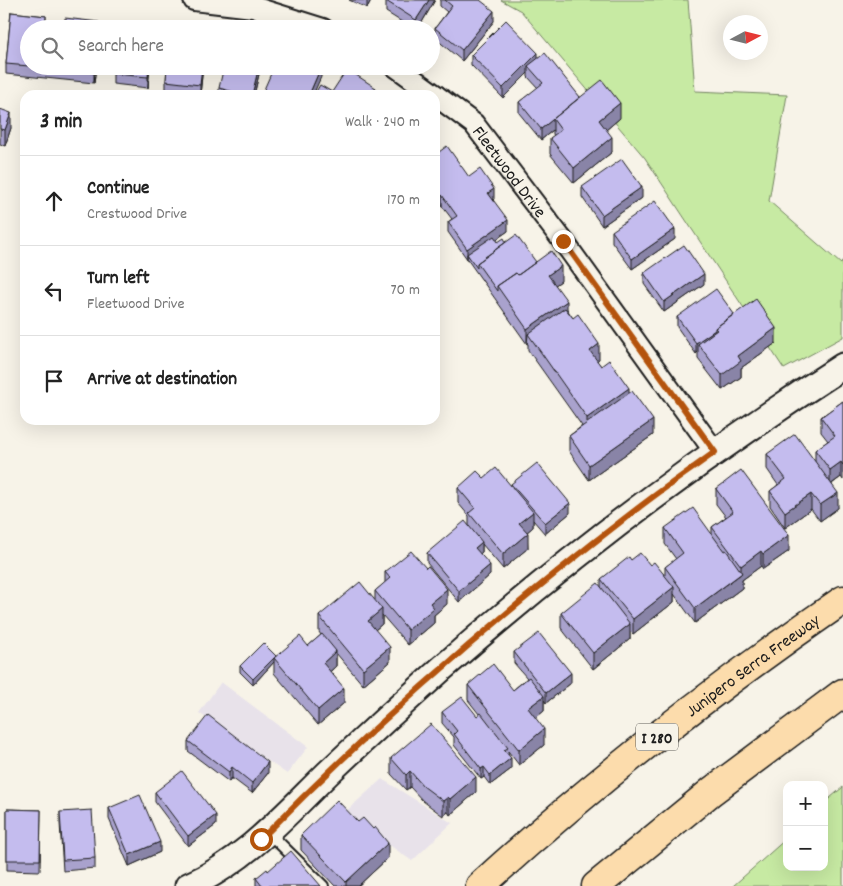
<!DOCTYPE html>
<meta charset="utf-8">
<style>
:root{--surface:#fff;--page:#f2f2f2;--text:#222;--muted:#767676;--line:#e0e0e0}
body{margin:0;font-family:Dekko,sans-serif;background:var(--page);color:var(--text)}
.controls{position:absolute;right:15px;bottom:15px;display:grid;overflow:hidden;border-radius:10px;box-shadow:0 5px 20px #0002}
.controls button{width:45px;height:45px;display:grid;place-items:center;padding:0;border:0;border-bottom:1px solid var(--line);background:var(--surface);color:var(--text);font:25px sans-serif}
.compass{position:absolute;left:723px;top:15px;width:45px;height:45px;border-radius:50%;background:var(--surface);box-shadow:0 5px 20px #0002;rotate:83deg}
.stop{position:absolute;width:15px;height:15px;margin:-11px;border:4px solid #b45309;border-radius:50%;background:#fff}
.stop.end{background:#b45309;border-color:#fff;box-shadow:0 1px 5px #0008}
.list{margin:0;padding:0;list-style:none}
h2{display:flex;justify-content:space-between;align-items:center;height:65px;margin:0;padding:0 20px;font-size:21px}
h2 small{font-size:16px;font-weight:400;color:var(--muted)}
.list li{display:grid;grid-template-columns:32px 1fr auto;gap:15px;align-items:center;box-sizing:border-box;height:90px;padding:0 20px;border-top:1px solid var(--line)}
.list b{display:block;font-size:19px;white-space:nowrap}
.list p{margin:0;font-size:16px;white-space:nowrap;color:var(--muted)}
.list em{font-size:16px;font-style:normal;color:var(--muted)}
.icon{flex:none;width:28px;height:28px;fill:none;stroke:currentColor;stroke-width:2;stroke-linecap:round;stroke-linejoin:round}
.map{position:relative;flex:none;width:843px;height:886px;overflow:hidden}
.search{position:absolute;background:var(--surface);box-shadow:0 5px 20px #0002;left:20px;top:20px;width:420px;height:55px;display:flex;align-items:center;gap:12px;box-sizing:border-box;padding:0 18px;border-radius:28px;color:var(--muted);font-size:19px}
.panel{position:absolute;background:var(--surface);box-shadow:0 5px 20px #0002;left:20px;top:90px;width:420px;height:335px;border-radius:15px}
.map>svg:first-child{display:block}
</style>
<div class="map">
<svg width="843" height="886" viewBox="0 0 843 886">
<rect width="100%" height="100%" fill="#f7f3e8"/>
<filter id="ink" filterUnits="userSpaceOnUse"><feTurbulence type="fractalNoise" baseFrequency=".02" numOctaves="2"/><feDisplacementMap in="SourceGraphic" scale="10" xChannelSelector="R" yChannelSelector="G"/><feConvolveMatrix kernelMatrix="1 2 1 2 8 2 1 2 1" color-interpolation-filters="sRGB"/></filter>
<g filter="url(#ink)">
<path fill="#e8e2ea" d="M 221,682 L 308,747 L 287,774 L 199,713 Z
M 382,779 L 452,823 L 412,861 L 344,813 Z"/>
<path fill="#c7eaa3" stroke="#728360" d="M 501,0 L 688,0 L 695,91 L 787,95 L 769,201 L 841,264 L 843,260 L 843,337 L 784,369 L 645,158 L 521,11 Z
M 843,787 L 843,886 L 733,886 L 787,838 L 787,867 L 824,867 L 824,803 Z"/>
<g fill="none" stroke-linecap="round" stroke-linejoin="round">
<defs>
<path id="service" d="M 268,832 L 323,886"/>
<g id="minor">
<path d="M 194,0 L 253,7 L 323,29"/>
<path d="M 395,66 L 435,95"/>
<path id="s1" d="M 435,95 L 474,124 L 563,241 L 715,452"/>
</g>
<path id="tertiary" d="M 188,886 C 244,862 285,815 328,773 C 365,738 402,704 440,670 C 566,559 701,457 843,366"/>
<g id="motorway">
<path id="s2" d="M 480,886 C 594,782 716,687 843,600"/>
<path d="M 596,886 L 712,791 L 843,693"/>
</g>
</defs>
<use href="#service" stroke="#1c1c1c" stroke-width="14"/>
<use href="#minor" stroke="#1c1c1c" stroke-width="24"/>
<use href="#tertiary" stroke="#1c1c1c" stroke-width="29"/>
<use href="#motorway" stroke="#1c1c1c" stroke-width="31"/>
<use href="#service" stroke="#f7f3e8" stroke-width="10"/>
<use href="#minor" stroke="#f7f3e8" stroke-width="20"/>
<use href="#tertiary" stroke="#f7f3e8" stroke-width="25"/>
<use href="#motorway" stroke="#fcdcac" stroke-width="28"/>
</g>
<path fill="#a9a2cd" stroke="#1c1c1c" d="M 349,0 L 371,0 L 367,8 Z
M 435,0 L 418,29 L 413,29 L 386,12 L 386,1 Z
M 440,0 L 480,0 L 494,21 L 462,61 L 435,38 L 435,28 L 447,12 L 440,6 Z
M 11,12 L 46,16 L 46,29 L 29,29 L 29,66 L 96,66 L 94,83 L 6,74 L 6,64 Z
M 471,55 L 538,58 L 580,97 L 620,118 L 606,130 L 612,152 L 574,183 L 550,154 L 550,138 L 554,136 L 553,134 L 553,130 L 541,140 L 519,113 L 519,102 L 538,88 L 528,77 L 528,73 L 503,98 L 471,65 Z
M 150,66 L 148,88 L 113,84 L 113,74 Z
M 167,66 L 203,66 L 200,95 L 166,92 L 166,81 Z
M 261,66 L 254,95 L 219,95 L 219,88 Z
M 0,109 L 11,128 L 5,146 L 0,144 Z
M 435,155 L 469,177 L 494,199 L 493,200 L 508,231 L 496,239 L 498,242 L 506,242 L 561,281 L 555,285 L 567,309 L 599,359 L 597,361 L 601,366 L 629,393 L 653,435 L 589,480 L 569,451 L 569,436 L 582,426 L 528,350 L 528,344 L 527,344 L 448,232 L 448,222 L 452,219 L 442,206 Z
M 582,187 L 642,198 L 602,226 L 582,197 Z
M 612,231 L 675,239 L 632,269 L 612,242 Z
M 644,273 L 704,284 L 664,312 L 644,284 Z
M 734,314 L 776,343 L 741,368 L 741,377 L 722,390 L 698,359 L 698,352 L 696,354 L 677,327 L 677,317 Z
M 843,401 L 843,480 L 841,477 L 832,484 L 838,508 L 820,521 L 811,509 L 785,528 L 770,506 L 770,491 L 778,485 L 767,469 L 767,454 L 815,462 L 815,450 L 828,441 L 821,432 L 821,417 Z
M 484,478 L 511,487 L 511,484 L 570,513 L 545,534 L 533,520 L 533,527 L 527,532 L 528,548 L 503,569 L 482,544 L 482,552 L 480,554 L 490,575 L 459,602 L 427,563 L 427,553 L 469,526 L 469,516 L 458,503 L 458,488 Z
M 716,489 L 789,551 L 763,569 L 761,566 L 742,580 L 742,588 L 695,623 L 674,594 L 674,602 L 633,634 L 630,631 L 630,639 L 593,669 L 561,628 L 561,613 L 601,587 L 601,579 L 631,560 L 650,565 L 665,575 L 665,567 L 676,559 L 665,544 L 665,528 L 712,535 L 712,527 L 726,517 L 716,504 Z
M 385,572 L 447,604 L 434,615 L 434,623 L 408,645 L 382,615 L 382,624 L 375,630 L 390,662 L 363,685 L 336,653 L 336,666 L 330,672 L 344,703 L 318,725 L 274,673 L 274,662 L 253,685 L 240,672 L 240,666 L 276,657 L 308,646 L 321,635 L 319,632 L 319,616 L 375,600 L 375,591 L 385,583 Z
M 514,652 L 571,683 L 546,703 L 544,700 L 544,711 L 535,718 L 544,745 L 519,765 L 508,751 L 511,769 L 490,785 L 484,777 L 481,779 L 454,745 L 454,737 L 442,723 L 442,712 L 477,716 L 479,714 L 468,700 L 468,685 L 513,690 L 527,678 L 514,663 Z
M 188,741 L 268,773 L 252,793 L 232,778 L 229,782 L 188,751 Z
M 391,758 L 476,792 L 450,815 L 448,812 L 443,816 L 423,801 L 410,787 L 406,790 L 391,774 Z
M 155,792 L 216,825 L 188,846 L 155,802 Z
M 109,808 L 160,852 L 129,866 L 109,819 Z
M 7,809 L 41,810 L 40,871 L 7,870 Z
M 60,812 L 95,858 L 95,868 L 63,871 L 60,823 Z
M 358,822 L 373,829 L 388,858 L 358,886 L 335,886 L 301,850 L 301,835 Z
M 268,871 L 321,886 L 256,886 L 256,878 Z"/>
<path fill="#8984a7" stroke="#1c1c1c" d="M 367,0 L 371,0 L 367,8 Z
M 429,0 L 435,0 L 418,29 L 416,29 L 416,20 Z
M 494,11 L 494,21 L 462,61 L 462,50 Z
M 538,53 L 538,63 L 528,66 L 528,73 L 503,98 L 503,88 Z
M 95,66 L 96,66 L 94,83 L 94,73 Z
M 149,66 L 150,66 L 148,88 L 148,77 Z
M 202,66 L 203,66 L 200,95 L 200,85 Z
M 259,66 L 261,66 L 254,95 L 252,95 Z
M 321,67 L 321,77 L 313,95 L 309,95 Z
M 376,88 L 376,95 L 371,95 Z
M 620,103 L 620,118 L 599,136 L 599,120 Z
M 11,113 L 11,128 L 5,146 L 5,130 Z
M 553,119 L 553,130 L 541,140 L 541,129 Z
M 612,137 L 612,152 L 574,183 L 574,168 Z
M 642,187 L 642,198 L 602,226 L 602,215 Z
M 494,189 L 494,199 L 488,204 L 488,193 Z
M 442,195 L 442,206 L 435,211 L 435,201 Z
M 508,220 L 508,231 L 470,258 L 467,254 L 467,260 L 467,249 Z
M 675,229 L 675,239 L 632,269 L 632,259 Z
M 561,266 L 561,281 L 548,290 L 548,275 Z
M 704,274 L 704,284 L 664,312 L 664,302 Z
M 567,301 L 567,316 L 528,334 L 527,344 L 527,329 Z
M 776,328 L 776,343 L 741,368 L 741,377 L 722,390 L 722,375 L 738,356 Z
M 715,330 L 715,340 L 698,344 L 698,352 L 696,354 L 696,343 Z
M 599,344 L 599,359 L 590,366 L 590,351 Z
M 629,388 L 629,403 L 587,433 L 587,418 Z
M 653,420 L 653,435 L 589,480 L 589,465 Z
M 841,462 L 841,477 L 830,485 L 830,470 Z
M 838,493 L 838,508 L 820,521 L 820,505 Z
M 811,494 L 811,509 L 785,528 L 785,512 Z
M 570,503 L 570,513 L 545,534 L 545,523 Z
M 533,512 L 533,527 L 519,539 L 519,523 Z
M 528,533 L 528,548 L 503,569 L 503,554 Z
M 789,535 L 789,551 L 763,569 L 763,554 Z
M 482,542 L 482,552 L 475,558 L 475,548 Z
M 761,551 L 761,566 L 742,580 L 742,588 L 695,623 L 695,608 L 741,574 L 741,566 Z
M 490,565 L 490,575 L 459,602 L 459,591 Z
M 674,587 L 674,602 L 633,634 L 633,619 Z
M 447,589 L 447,604 L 434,615 L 434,623 L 408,645 L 408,630 L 430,603 Z
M 382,609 L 382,624 L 368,636 L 368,621 Z
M 630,624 L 630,639 L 593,669 L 593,653 Z
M 390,647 L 390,662 L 363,685 L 363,669 Z
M 336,651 L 336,666 L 323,678 L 323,663 Z
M 276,656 L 276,660 L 274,658 L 274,662 L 253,685 L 253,679 Z
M 571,673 L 571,683 L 546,703 L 546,693 Z
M 344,688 L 344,703 L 318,725 L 318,710 Z
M 544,696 L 544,711 L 528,724 L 528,708 Z
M 544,729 L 544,745 L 519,765 L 519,750 Z
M 511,758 L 511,769 L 490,785 L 490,775 Z
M 268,762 L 268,773 L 252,793 L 252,783 Z
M 232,767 L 232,778 L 229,782 L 229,772 Z
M 484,767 L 484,777 L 481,779 L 481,769 Z
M 410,771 L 410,787 L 406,790 L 406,775 Z
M 476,777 L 476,792 L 450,815 L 450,799 Z
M 448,797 L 448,812 L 443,816 L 443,801 Z
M 216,815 L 216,825 L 188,846 L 188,836 Z
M 160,842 L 160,852 L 129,866 L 129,855 Z
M 388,843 L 388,858 L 358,886 L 346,886 L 346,882 Z"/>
<path fill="#c4bcee" stroke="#1c1c1c" d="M 387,0 L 429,0 L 416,20 L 386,1 Z
M 445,0 L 480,0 L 494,11 L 462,50 L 435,28 L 452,6 Z
M 11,12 L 46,16 L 45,29 L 29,29 L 29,66 L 6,64 Z
M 65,18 L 99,22 L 99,29 L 64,29 Z
M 506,20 L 538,53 L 503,88 L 471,55 Z
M 118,23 L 153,27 L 153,29 L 117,29 Z
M 545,53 L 580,97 L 541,129 L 519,102 L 543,83 L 528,66 Z
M 32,66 L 95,66 L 94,73 Z
M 114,66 L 149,66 L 148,77 L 113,74 Z
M 167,66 L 202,66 L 200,85 L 166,81 Z
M 224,66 L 259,66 L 252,95 L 245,95 L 219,88 Z
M 283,66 L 321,67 L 309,95 L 265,95 L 262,94 L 273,69 L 280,72 Z
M 347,69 L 376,88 L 371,95 L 314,95 L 320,85 L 332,92 Z
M 602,80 L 620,103 L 599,120 L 612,137 L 574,168 L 550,138 L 561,130 L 553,119 Z
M 0,109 L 11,113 L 5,130 L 0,129 Z
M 447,146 L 469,177 L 480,169 L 494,189 L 488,193 L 508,220 L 467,249 L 448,222 L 457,216 L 442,195 L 435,201 L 435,155 Z
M 622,159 L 642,187 L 602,215 L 582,187 Z
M 655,201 L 675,229 L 632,259 L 612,231 Z
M 516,235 L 536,262 L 518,275 L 516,273 L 497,286 L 497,291 L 477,263 Z
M 494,236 L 498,242 L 504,238 L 506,242 L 477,263 L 477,268 L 467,254 Z
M 684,245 L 704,274 L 664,302 L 644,273 Z
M 551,251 L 561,266 L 548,275 L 567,301 L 527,329 L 497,286 L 516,273 L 518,275 Z
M 716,289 L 734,314 L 715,328 L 715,330 L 696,343 L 677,317 Z
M 756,299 L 776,328 L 738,356 L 741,361 L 722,375 L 698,344 L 717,330 L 715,328 Z
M 565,308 L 573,318 L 578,314 L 599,344 L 590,351 L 601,366 L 609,360 L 629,388 L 587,418 L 528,334 Z
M 632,391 L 653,420 L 589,465 L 569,436 Z
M 843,401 L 843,465 L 841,462 L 830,470 L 815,450 L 835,436 L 821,417 Z
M 795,434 L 838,493 L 820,505 L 811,494 L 785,512 L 770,491 L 786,479 L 767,454 Z
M 537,463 L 570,503 L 545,523 L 511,484 Z
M 496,468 L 533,512 L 519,523 L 528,533 L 503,554 L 469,513 L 475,508 L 458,488 L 477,471 L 484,478 Z
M 741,470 L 789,535 L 763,554 L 761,551 L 741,566 L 712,527 L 733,512 L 716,489 Z
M 693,508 L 724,551 L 726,550 L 742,573 L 695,608 L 665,567 L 683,553 L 665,528 Z
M 465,521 L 482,542 L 475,548 L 490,565 L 459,591 L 427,553 Z
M 411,551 L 426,568 L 428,566 L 447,589 L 430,603 L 434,608 L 408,630 L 375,591 L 390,578 L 385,572 Z
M 640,553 L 650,565 L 654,562 L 674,587 L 633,619 L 601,579 L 629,557 L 631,560 Z
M 360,582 L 382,609 L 368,621 L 390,647 L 363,669 L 319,616 Z
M 598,583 L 630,624 L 593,653 L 561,613 Z
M 539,633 L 571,673 L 546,693 L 514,652 Z
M 322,634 L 336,651 L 323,663 L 344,688 L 318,710 L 274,658 L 300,636 L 308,646 Z
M 263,643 L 276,656 L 253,679 L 240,666 Z
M 493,664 L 513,690 L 529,677 L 544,696 L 528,708 L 544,729 L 519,750 L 468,685 Z
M 462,697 L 477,716 L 481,713 L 508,748 L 504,750 L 511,758 L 490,775 L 484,767 L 481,769 L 454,734 L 457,731 L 442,712 Z
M 208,715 L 268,762 L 252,783 L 232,767 L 229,772 L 188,741 Z
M 431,724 L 476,777 L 450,799 L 448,797 L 443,801 L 423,786 L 410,771 L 406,775 L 391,758 Z
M 182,771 L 216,815 L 188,836 L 155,792 Z
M 140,795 L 160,842 L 129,855 L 109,808 Z
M 337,800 L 358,822 L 363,818 L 373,829 L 375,827 L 388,843 L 346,882 L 301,835 Z
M 7,809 L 41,810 L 40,860 L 7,860 Z
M 92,810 L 95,858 L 63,860 L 60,812 Z
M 291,851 L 321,886 L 262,886 L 256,878 L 267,869 L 268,871 Z"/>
</g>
<g fill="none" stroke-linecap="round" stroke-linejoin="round" filter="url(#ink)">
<path stroke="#b45309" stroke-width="6" d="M 261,839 C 374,724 497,617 624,519 C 654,495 685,474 715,452 L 563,241"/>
</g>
<g text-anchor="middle" stroke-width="4" stroke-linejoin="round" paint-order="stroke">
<rect fill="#f7f3e8" stroke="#5e5c59" stroke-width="1" x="636" y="723.5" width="42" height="27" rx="4"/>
<g font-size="16" font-weight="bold" fill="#1c1c1c">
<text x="657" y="743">I 280</text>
</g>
<g font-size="18" fill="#1c1c1c" stroke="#f7f3e8">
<text dy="6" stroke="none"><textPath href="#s1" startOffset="108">Fleetwood Drive</textPath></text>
<text dy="6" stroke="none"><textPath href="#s2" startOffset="351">Junipero Serra Freeway</textPath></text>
</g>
</g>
</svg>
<div class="controls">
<button>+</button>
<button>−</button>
</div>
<svg class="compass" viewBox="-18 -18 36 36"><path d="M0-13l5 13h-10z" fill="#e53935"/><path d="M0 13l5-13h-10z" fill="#767676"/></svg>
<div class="stop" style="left:261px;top:839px"></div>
<div class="stop end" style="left:563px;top:241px"></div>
<div class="search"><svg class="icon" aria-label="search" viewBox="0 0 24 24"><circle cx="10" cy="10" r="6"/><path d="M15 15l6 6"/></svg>Search here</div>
<section class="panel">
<h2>3 min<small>Walk · 240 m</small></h2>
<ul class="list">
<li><svg class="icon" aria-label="ahead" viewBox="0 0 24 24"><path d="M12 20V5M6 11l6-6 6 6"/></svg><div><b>Continue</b><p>Crestwood Drive</p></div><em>170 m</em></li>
<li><svg class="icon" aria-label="left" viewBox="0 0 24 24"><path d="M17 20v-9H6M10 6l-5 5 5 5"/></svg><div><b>Turn left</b><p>Fleetwood Drive</p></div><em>70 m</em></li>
<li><svg class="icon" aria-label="arrive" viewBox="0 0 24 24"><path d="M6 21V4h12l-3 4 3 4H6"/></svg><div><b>Arrive at destination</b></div></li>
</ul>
</section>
</div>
